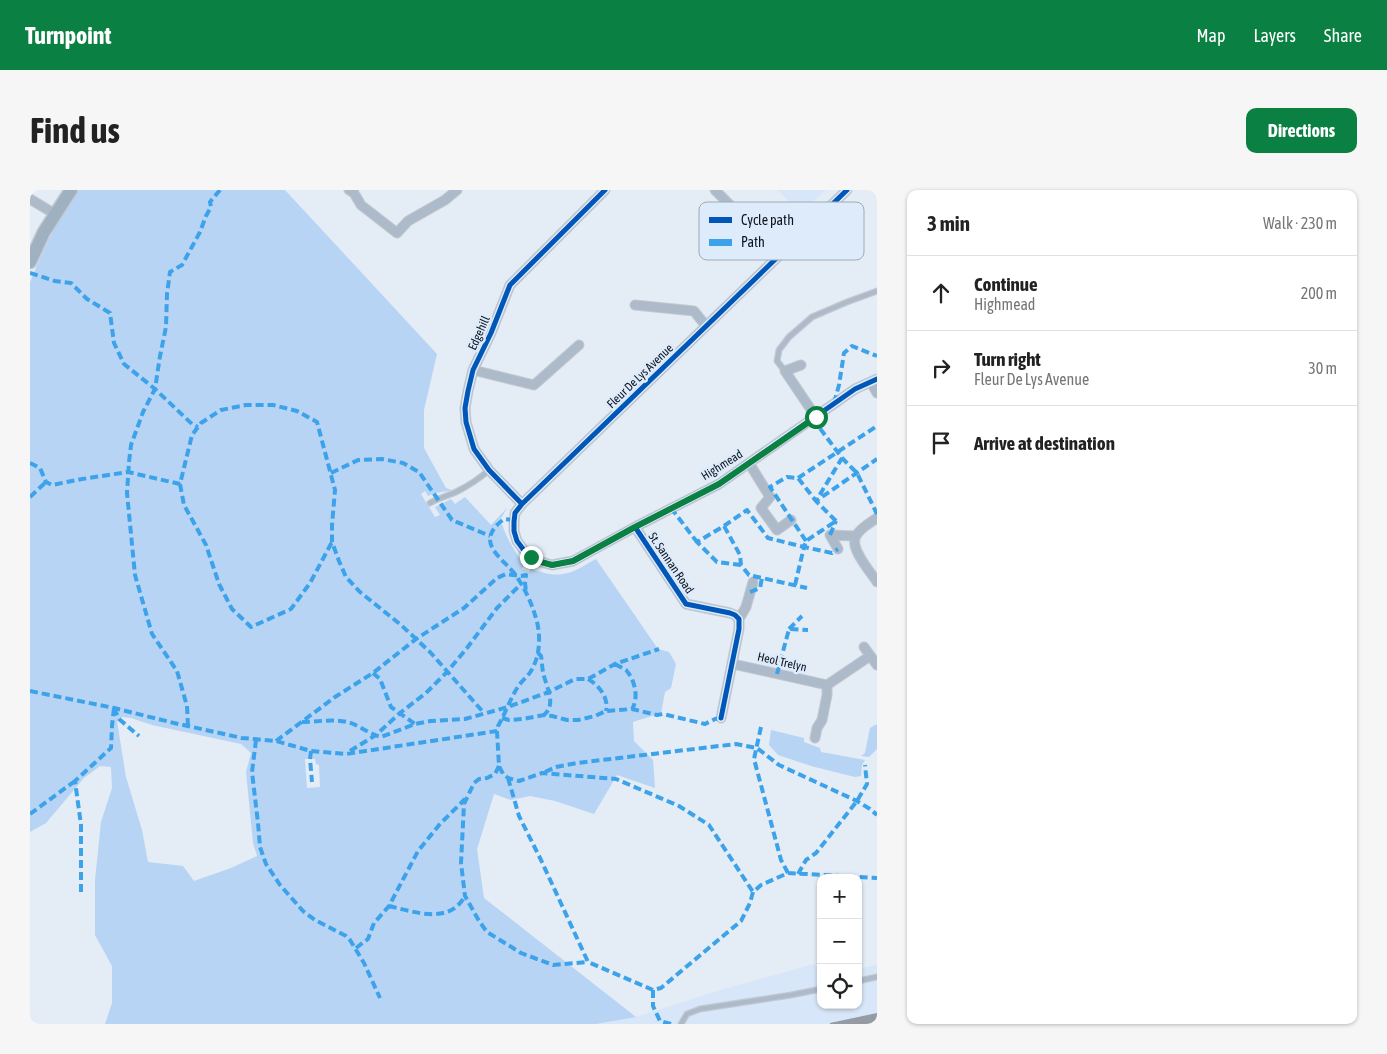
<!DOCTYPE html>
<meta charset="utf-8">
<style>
:root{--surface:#fff;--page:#f6f6f6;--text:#222;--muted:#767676;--line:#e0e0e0;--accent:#0b8043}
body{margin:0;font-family:"Asap Condensed",sans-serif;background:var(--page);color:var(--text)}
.controls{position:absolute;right:15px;bottom:15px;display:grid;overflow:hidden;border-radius:10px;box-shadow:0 1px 4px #0004}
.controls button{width:45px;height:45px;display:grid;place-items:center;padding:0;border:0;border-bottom:1px solid var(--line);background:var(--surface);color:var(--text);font:25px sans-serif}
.stop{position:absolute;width:15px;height:15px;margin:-11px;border:4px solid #0b8043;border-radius:50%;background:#fff}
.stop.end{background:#0b8043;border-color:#fff;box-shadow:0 1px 5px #0008}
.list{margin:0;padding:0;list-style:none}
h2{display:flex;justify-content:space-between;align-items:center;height:65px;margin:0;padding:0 20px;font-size:21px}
h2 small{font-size:16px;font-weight:400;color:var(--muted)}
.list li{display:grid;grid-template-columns:32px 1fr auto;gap:15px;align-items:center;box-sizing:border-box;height:75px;padding:0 20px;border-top:1px solid var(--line)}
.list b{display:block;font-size:19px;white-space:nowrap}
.list p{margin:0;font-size:16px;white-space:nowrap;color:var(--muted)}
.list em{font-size:16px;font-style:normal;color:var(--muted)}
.icon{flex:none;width:28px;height:28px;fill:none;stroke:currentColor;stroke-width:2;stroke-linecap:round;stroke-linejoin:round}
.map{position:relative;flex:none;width:847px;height:834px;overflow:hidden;border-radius:10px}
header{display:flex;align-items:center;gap:30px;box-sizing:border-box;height:70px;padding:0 25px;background:var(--accent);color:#fff}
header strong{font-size:24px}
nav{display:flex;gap:28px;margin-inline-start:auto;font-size:18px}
.intro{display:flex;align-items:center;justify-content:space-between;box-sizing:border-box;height:120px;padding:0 30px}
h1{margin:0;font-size:35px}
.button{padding:12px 22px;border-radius:10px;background:var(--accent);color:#fff;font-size:18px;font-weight:700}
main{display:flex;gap:30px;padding:0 30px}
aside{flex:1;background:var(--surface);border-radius:10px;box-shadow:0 1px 4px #0004}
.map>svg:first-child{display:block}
</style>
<header>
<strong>Turnpoint</strong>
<nav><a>Map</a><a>Layers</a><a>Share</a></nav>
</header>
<div class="intro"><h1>Find us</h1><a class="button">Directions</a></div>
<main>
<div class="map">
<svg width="847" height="834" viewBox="0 0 847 834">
<rect width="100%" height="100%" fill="#e4ecf5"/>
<path fill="#d7e6f8" d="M 748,0 L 796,0 L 770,23 Z
M 784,774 L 791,781 L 791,815 L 828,815 L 828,779 L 847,775 L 847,834 L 566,834 L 606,827 L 687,801 Z"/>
<path fill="#b7d4f5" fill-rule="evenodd" d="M 49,0 L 255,0 L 407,164 L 394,220 L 394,258 L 416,298 L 422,300 C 414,302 406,302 398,306 L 395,301 L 391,304 L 405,327 L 410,325 L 405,317 L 421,309 L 425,314 L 435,307 L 461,335 L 477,318 L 472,327 L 466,333 L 469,336 L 472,334 C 477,350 485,361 494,375 L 492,379 L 499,382 L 501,379 C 511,382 522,386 533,384 C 544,383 556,374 566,369 L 628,459 L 639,462 L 646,474 L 641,498 L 635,502 L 631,523 L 603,532 L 604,551 L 623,570 L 625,598 L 587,585 L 564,624 L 525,611 L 500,606 L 481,610 L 464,604 L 447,659 L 454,708 L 606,827 L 566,834 L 75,834 L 82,813 L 82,776 L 65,745 L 65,690 L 71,632 L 82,598 L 81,577 L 70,576 L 54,588 L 16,633 L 0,642 L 0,92 C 14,59 27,29 49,0 ZM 92,527 L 101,528 L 122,535 L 211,554 L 221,563 L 216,582 L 223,653 L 227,666 L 201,678 L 164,691 L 153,676 L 118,672 L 112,640 L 96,587 L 87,531 ZM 275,569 L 285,569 L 286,574 L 289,575 L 290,597 L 277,598 Z
M 847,534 L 847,559 L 839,567 L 831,566 L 835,563 L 840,538 Z
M 741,540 L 774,548 L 774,552 L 790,558 L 791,562 L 835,570 L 832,575 L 831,586 L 825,587 L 781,576 L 748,565 L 739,555 Z"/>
<path fill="#949ba3" d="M 847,823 L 847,834 L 800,834 L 800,833 Z"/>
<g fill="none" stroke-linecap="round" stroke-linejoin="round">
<defs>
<path id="service" d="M 755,181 L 747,171 L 749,160 L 759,147 L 782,127 L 817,112 L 847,101
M 400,313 C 409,308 417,306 426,302 C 438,296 449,289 459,280
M 828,791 L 847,787
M 651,834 L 657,824 L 670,819 L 761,805 L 791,799"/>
<path id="minor" d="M 319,0 L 324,3 L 331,15 L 367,43 L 378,31 L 415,10 L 427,0
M 685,0 L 750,65
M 817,0 L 492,314 L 485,323 L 484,332 L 484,341 L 487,351 L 493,359 L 501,367 L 511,372 L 522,375 L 543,371 L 605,337 L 689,294 L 825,199 L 847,189
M 0,9 L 25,24
M 605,115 L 664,121 L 676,136
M 771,175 L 755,181 L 786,227
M 443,180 L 504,195 L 549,155
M 841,192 L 847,203
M 719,273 L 740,307 L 731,318 L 747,340 L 761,330
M 492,314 L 459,280 L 444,259 L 436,232 L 435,218 L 438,201 L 443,180 L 461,143 L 480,95 L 575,0
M 847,328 C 840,333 830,338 826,346 C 819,358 840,381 847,392
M 605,337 L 656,414 L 700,423 L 705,425 L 709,429 L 709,439 L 691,528
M 808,359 L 800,345 L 825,346
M 709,429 L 716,417 L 723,392
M 834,457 L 847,475
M 703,474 L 797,495 L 840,466
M 785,548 L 787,538 L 792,530 L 797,505 L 797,495"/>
<path id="secondary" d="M 0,72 L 14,42 L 41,0"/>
</defs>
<use href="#service" stroke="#c3c9d1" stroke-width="7"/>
<use href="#minor" stroke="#c3c9d1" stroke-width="11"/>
<use href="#secondary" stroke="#c3c9d1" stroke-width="15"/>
<use href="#service" stroke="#adbac9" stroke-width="4.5"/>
<use href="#minor" stroke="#adbac9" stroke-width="9"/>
<use href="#secondary" stroke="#9fb0c1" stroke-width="12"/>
<path stroke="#3ca2ea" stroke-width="4" stroke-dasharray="8 4" stroke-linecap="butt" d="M 0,83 L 25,91 L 41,93 L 57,109 L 80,123 L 84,153 L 94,174 L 125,199 L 162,234 L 168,237
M 804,213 L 809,195 L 814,163 L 822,156 L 847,166
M 783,229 L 812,268 L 827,283 L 847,324
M 0,273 L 10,278 L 16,292 L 22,295 L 52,289 L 98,282 L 150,294 L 162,245 L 171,233 L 191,220 L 216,215 L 243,215 L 267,221 L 287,232 L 305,300 L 302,335 L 302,352 L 309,371 L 316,387 L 330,402 L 371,435 L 400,462 L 454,523
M 301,283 L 328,270 L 352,269 L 373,273 L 389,282 L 422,330 L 460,346
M 768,288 L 847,236
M 150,294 L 154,315 L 176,355 L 189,394 L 202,419 L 221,437 L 261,419 L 280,393 L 302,352
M 0,307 L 16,292
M 641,318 L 667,352
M 484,330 L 474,329 C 442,353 473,367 487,387 C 495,399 501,412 505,425 C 511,442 511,465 501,481 C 498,486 493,490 489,495 C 481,507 475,524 468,536 L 467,541 L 469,576 L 473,584 L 478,588 L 489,591 L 512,583 L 586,589 L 649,616 L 679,635 L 723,702
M 806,331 L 786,311 L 847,269
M 694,336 L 717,320 L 738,348 L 774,357 L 776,351 L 806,331
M 800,345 L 806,331
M 776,351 L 740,297 L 757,287 L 768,288 L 786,311 L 812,268
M 711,375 L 687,372 L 667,352 L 694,336 L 710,365 L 711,375 L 719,385 L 732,388
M 765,395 L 774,357 L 802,363 L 808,359
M 720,402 L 730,398 L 732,388 L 777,398
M 759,439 L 772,426
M 508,463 L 511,466 C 512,471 512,477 513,482 C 516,497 527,514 514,525
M 585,474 C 588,476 593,478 596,480 C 605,490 609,508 602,519
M 343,483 L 350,489 L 361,517 L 385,534
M 747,484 L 759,439 L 778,440
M 558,489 C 569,495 579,508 576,521
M 0,501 L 84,518 L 144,533 L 212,548 L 246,551 L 281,561 L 316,564 L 467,541
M 84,518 L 89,529 L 109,546
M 472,528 L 479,530 L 493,529 L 514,525 L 522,526 L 537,530 L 548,530 L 565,526 L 576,521 L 602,519 L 627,525 L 633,524 L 675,534 L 685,529 L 691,528
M 272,532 C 287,532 306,528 321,533 C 331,537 340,544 351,547 L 385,534 L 401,531 L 435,529 L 478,517 L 519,502 L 545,489 L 558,489 L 585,474 L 629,459
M 158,536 L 157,516 L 147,481 L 122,444 L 105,385 L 97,303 L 99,272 L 101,255 L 113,222 L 125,199 L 130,166 L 136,137 L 137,104 L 140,82 L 152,75 L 170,42 L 176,26 L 181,17 L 180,12 L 190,0
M 731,537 L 724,569 L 751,670 L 758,683
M 226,550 L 222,582 L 228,633 L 230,657 L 236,674 L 250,695 L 273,721 L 285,730 L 316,746 L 320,750 L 334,773 L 350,808
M 246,551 L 305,507 L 343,483 L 386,449 L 434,418 L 467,388 L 476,384 L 491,386 L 496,385 L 495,393 L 496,401
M 281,561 L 280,569 L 282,592
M 320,561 L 346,545 L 370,523 L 396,503 L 417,482 L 437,458 L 467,418 L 491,394
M 469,576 L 465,584 L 457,588 L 449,589 L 444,593 L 434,614 L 431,673 L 435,706 L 449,731 L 457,742 L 491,763 L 523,775 L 558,772
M 515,582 L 526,577 L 547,573 L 706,554 L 727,558 L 749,575 L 827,611 L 840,619 L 847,625
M 478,588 L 489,626 L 511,670 L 558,772 L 623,800
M 0,624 L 45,591
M 768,684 L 776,670 L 786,663 L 827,611 L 837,594 L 835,575
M 51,702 L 51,635 L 45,591 L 81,558 L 82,536 L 84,518
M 359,716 C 385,722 419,735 435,706
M 326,758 L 338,749 L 344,733 L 359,716 L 388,661 L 410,634 L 435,609
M 641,834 L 630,831 L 623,816 L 623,800 L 631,798 L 711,731 L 720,713 L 723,702 L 731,695 L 758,683 L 847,688"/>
<defs>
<path id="cycleway" d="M 817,0 L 492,314 L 485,323 L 484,332 L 484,341 L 487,351 L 493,359 L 501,367 L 511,372 L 522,375 L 543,371 L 605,337 L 689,294 L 825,199 L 847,189
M 492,314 L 459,280 L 444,259 L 436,232 L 435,218 L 438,201 L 443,180 L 461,143 L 480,95 L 575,0
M 605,337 L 656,414 L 700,423 L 705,425 L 709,429 L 709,439 L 691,528"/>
</defs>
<use href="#cycleway" stroke="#deebfb" stroke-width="8"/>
<use href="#cycleway" stroke="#0057b8" stroke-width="5"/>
</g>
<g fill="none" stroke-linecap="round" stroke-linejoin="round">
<path stroke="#0b8043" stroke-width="6" d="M 501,367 L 511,372 L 522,375 L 543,371 L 605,337 L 689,294 L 786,227"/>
</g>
<g text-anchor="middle" stroke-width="5" stroke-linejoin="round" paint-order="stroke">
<g font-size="12" fill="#0d141d" stroke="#deebfb">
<text transform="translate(449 143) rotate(-66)" y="4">Edgehill</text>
<text transform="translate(610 186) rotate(-44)" y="4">Fleur De Lys Avenue</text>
<text transform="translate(692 275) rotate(-32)" y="4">Highmead</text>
<text transform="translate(641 373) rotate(56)" y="4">St. Sannan Road</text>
<text transform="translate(752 472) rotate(13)" y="4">Heol Trelyn</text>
</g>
</g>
<rect x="669" y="12" width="165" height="58" rx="8" fill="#deebfb" stroke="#9faab8" stroke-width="1"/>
<rect x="679" y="27" width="23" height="6" fill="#0057b8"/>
<rect x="679" y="49" width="23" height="7" fill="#3ca2ea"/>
<g font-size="14" fill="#0d141d">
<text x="711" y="35">Cycle path</text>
<text x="711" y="57">Path</text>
</g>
</svg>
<div class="controls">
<button>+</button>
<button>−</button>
<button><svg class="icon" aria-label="locate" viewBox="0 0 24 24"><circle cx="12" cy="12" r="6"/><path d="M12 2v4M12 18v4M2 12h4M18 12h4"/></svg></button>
</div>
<div class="stop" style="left:786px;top:227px"></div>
<div class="stop end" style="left:501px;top:367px"></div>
</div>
<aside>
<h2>3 min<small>Walk · 230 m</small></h2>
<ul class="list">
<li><svg class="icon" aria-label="ahead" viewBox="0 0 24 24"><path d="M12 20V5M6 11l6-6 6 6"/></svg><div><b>Continue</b><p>Highmead</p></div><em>200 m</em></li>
<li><svg class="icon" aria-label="right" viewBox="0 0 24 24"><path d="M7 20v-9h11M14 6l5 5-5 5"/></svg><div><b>Turn right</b><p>Fleur De Lys Avenue</p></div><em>30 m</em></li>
<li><svg class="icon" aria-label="arrive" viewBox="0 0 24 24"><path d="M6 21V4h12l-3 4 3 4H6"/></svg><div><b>Arrive at destination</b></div></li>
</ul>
</aside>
</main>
